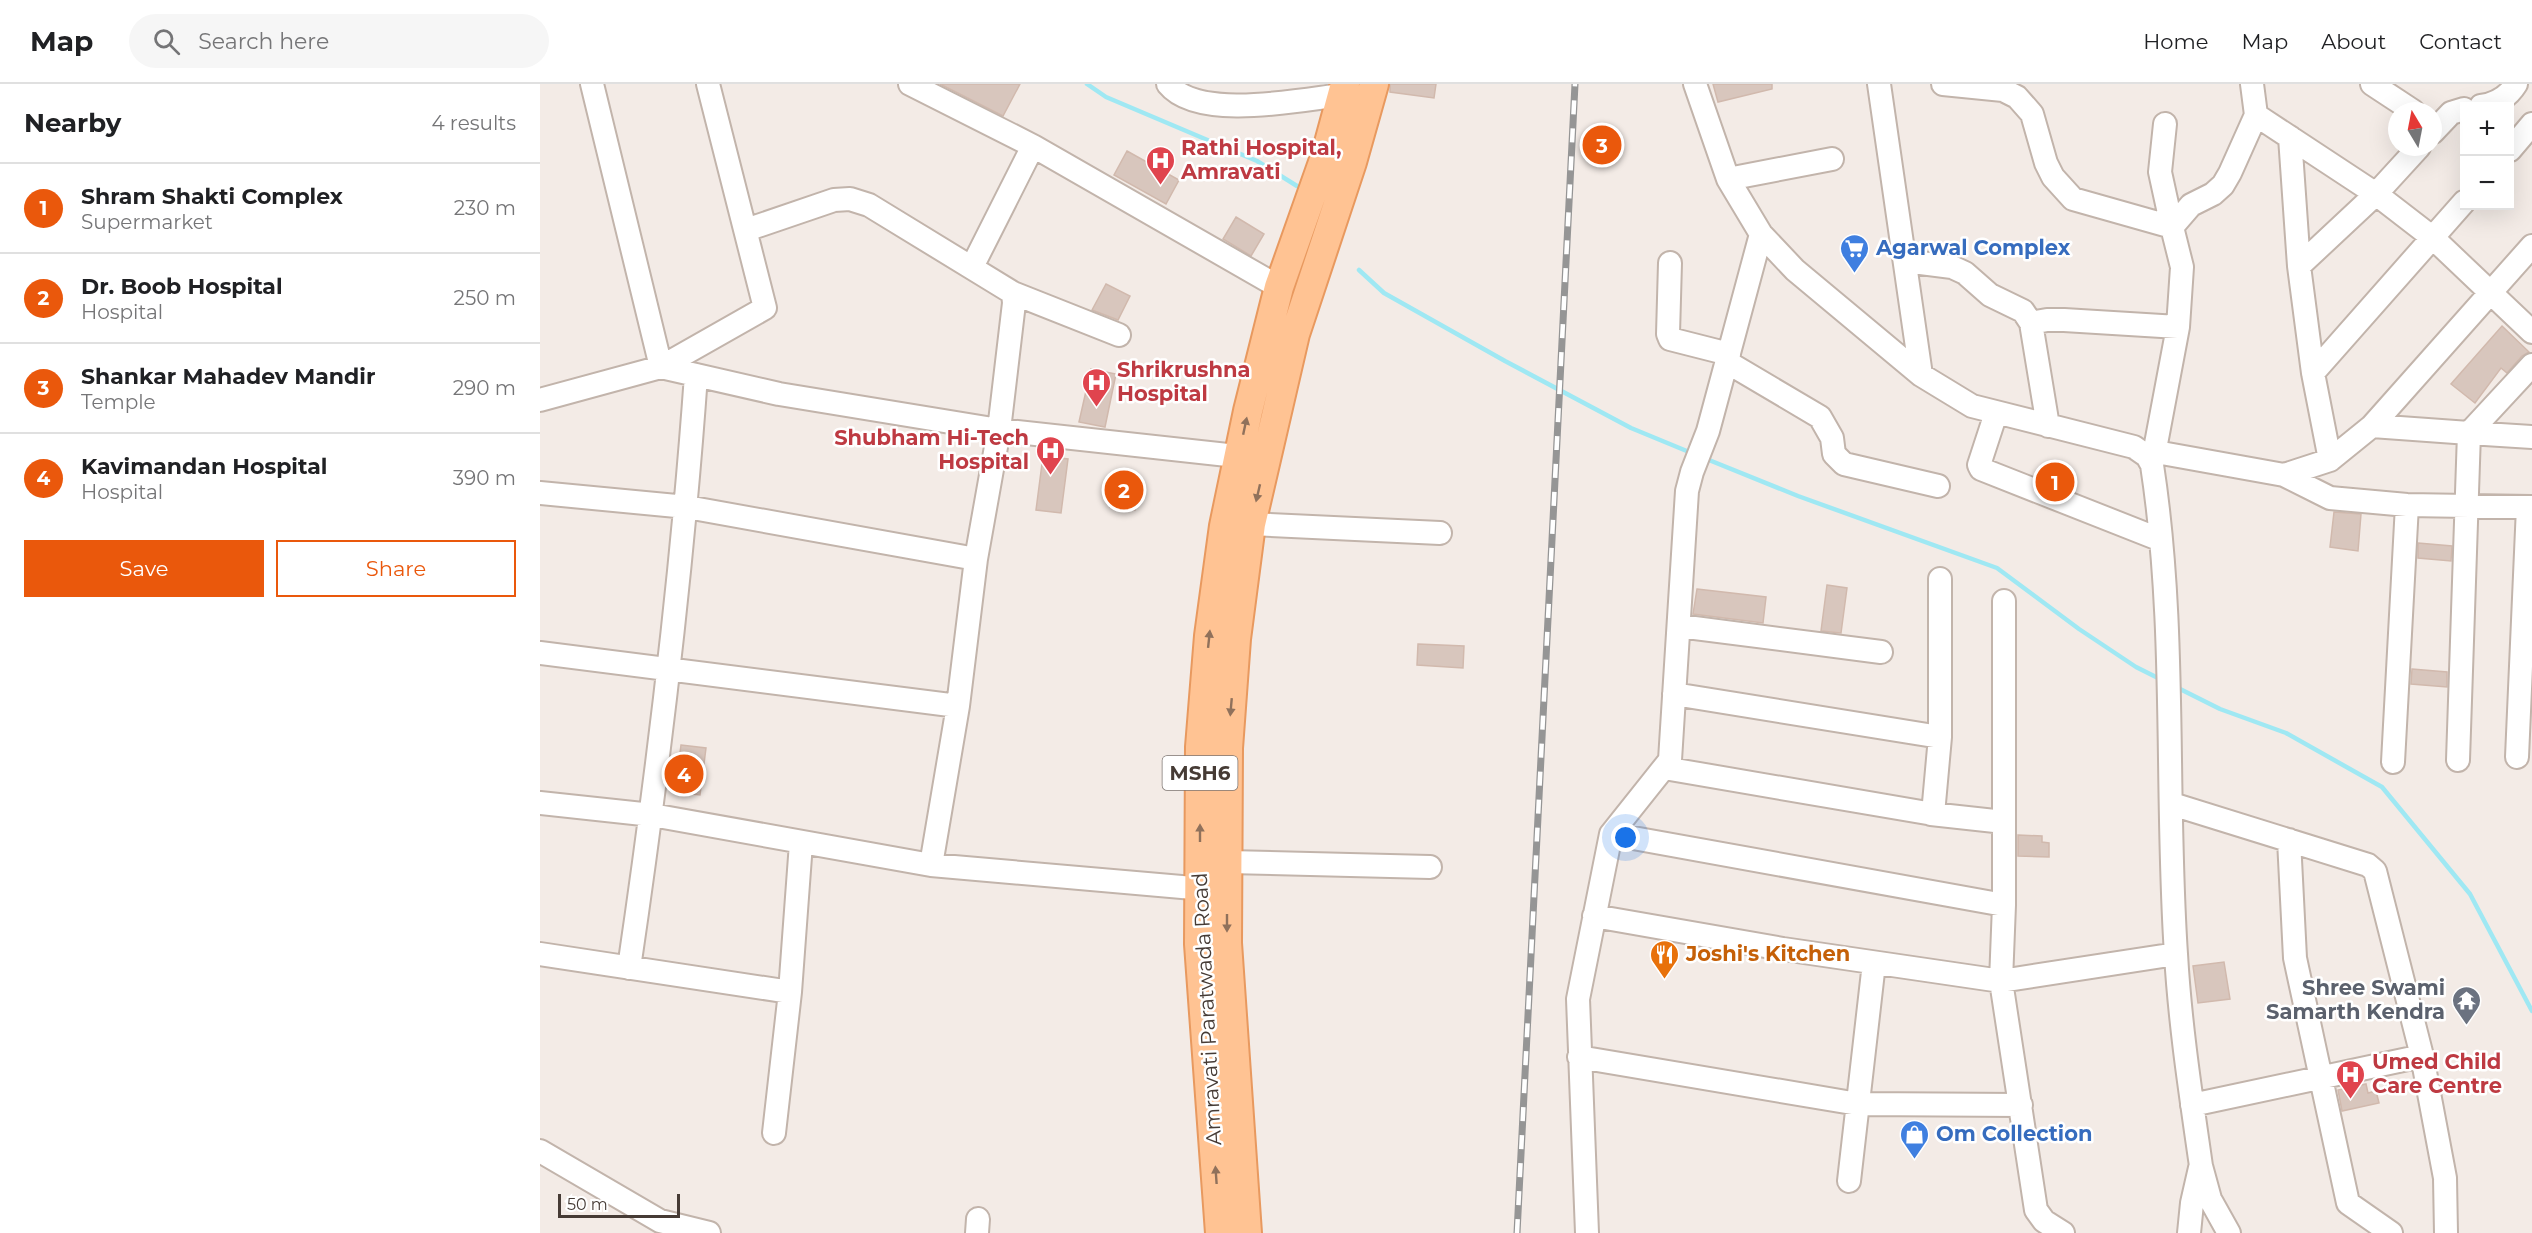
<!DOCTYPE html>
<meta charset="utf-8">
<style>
:root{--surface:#fff;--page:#f6f6f6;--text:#202124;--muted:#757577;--line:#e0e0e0;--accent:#ea580c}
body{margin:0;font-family:Montserrat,sans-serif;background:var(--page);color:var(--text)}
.controls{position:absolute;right:18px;top:18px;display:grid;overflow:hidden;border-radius:0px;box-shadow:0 6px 24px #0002}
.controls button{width:54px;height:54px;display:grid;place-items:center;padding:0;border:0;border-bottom:2px solid var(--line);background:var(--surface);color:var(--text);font:30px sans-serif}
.compass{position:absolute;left:1848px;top:18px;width:54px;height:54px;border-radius:50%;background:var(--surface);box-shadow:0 6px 24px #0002;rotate:350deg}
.scale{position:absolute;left:18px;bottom:15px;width:122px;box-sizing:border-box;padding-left:6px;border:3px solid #463b35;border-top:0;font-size:16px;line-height:21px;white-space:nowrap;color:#463b35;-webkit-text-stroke:4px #fff;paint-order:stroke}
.you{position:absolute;left:1086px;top:754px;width:21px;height:21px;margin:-15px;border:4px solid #fff;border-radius:50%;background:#1a73e8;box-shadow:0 0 0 9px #1a73e833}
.badge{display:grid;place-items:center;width:39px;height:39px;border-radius:50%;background:var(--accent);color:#fff;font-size:20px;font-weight:700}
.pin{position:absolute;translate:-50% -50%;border:3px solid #fff;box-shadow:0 2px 6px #0006}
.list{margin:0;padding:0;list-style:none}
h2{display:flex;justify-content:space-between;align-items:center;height:78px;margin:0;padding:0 24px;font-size:26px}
h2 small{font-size:20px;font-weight:400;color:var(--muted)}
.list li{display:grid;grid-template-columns:39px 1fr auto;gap:18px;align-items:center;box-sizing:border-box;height:90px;padding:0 24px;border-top:2px solid var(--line)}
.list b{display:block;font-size:22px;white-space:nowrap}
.list p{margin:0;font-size:20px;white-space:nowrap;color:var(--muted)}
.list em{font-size:20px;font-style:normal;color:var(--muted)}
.actions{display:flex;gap:12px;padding:18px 24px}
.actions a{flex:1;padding:14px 0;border:2px solid var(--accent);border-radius:0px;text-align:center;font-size:21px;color:var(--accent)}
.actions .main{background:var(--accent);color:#fff}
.icon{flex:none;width:33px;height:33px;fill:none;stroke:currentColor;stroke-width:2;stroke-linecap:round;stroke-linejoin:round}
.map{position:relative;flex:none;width:1992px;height:1149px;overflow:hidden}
header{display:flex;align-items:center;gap:36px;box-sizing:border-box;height:84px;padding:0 30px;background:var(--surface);border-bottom:2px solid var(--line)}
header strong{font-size:28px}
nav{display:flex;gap:33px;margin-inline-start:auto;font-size:21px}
.search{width:420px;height:54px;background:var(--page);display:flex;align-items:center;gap:15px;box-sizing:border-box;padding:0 21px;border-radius:33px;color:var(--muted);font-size:22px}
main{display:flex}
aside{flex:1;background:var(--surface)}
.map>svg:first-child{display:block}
</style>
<header>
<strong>Map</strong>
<div class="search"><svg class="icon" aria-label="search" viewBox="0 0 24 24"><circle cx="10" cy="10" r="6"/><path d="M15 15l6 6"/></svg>Search here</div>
<nav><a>Home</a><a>Map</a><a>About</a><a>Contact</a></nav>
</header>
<main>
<aside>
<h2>Nearby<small>4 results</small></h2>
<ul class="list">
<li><span class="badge">1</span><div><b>Shram Shakti Complex</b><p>Supermarket</p></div><em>230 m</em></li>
<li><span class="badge">2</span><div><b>Dr. Boob Hospital</b><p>Hospital</p></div><em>250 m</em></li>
<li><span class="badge">3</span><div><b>Shankar Mahadev Mandir</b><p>Temple</p></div><em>290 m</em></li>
<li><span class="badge">4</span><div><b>Kavimandan Hospital</b><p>Hospital</p></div><em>390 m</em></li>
</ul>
<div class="actions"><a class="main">Save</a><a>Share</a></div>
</aside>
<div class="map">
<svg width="1992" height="1149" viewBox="0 0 1992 1149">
<rect width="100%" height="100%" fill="#f3ebe6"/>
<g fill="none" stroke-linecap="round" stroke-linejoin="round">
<path stroke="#9fe8f3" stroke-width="4.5" d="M 547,0 L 566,13 L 717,77 L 757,102
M 819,186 L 844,209 L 965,277 L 1091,344 L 1154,370
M 1164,374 L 1258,412 L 1457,484 L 1539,545 L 1596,583 L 1620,595
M 1636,603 L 1680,625 L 1746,649 L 1842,703 L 1930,810 L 1992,927"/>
</g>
<path fill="#d8c6bd" stroke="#d1b9ad" stroke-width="1.5" d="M 400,0 L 480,0 L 463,32 Z
M 850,0 L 896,0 L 894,14 L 850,8 Z
M 1173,0 L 1232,0 L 1232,5 L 1178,18 Z
M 587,67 L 639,96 L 626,120 L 574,91 Z
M 696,133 L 724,150 L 711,172 L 683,155 Z
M 566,200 L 590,212 L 578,236 L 552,226 Z
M 1962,242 L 1989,268 L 1982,272 L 1967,289 L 1961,284 L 1935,319 L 1911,300 Z
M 551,285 L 576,290 L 565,343 L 539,338 Z
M 503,372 L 528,375 L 521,429 L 496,426 Z
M 574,387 L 598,390 L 595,426 L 570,423 Z
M 1794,428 L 1821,430 L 1818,467 L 1790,463 Z
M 1878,459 L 1912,462 L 1911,477 L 1878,474 Z
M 1287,501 L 1307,504 L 1301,549 L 1281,547 Z
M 1157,505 L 1226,513 L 1223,539 L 1153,530 Z
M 878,560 L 924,562 L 923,584 L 877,581 Z
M 1872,585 L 1907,588 L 1907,603 L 1871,600 Z
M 141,661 L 166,664 L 160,711 L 135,708 Z
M 1478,751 L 1502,752 L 1502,758 L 1509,759 L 1509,773 L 1478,772 Z
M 1684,878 L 1690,915 L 1658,919 L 1653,882 Z
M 1826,1000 L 1828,1009 L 1836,1007 L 1839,1019 L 1802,1027 L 1798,1006 Z"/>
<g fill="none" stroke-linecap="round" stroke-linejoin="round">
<defs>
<path id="minor" d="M 52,0 L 121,283 L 239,310 L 459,346 L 715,374
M 370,0 L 493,62 L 739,203
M 628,0 C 658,37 760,16 802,11
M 1155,0 L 1188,95 L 1221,150 L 1255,186 L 1381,291 L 1432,322 L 1594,363 L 1607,372 L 1612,381 C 1637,543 1625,708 1636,870 C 1640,941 1651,1012 1661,1082 L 1670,1115 L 1689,1149
M 1339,0 L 1381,291
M 1403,0 L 1463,6 L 1477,13 L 1492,30 L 1506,79 L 1513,93 L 1533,115 L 1632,143 L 1642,183 L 1638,243 L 1612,381
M 1832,0 L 1873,27
M 1941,22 C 1956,20 1968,13 1976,0
M 1716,31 L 1836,110 L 1893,154 L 1992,248
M 1625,40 L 1620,88 L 1632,143
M 1893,48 L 1911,29 L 1924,25
M 1750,53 L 1759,182 L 1773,289 L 1790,376
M 1970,66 L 1992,40
M 1188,95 L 1292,75
M 1632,143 L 1651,121 L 1673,110 L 1683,101 L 1690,89 L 1716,31 L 1712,0
M 206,146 L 294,116 L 310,115 L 329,121 L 473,209 L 474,219 L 459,346 L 436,475 L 418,622 L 391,781
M 1365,177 L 1412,183 L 1425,189 L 1450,211 L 1483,227 L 1491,239 L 1508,342
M 1130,179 L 1128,250 L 1130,255 L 1189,270
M 1759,182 L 1836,110 L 1879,63
M 432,183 L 493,62
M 473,209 L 579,251
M 1491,239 L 1507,236 L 1524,236 L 1638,243
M 1187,278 L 1280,333 L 1292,354 L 1294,370 L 1304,380 L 1398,402
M 1773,289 L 1924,118
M 0,316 L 121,283 L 225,224 L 168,0
M 1456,329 L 1439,381 L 1441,385 L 1621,456
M 1832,342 L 1929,349 L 1992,281
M 1616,368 L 1744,391 L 1790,414 L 1867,421 L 1992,423
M 1744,391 L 1790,376 L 1832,342 L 1992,162
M 0,409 L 147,423 L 436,475
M 711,440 L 900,449
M 1464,517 L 1464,821 L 1461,897 L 1496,1126 L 1504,1137 L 1523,1149
M 1139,542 L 1341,568
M 0,569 L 418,622
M 1134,610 L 1400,653
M 1977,673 L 1988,423
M 1918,676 L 1929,349 L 1992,353
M 1853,678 L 1867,421
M 1124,684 L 1393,730 L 1400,653 L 1400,495
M 0,719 L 112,731 L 391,781 L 676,806
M 1632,720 L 1828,781 L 1835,787 L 1882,972 L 1905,1094 L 1906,1149
M 1391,730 L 1464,738
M 1071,750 L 1464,821
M 1749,756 L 1755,874 L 1808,1119 L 1851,1149
M 688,778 L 890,783
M 1054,832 L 1243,865 L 1461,897 L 1636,870
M 0,870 L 250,908
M 89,884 C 118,687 142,490 156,291
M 1039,973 L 1318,1020 L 1481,1021
M 1652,1021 L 1882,972
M 234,1049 L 250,908 L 261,759
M 0,1067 L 120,1137 L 169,1149
M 1309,1097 L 1334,879
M 437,1149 L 438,1135
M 1047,1149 L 1038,915 L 1071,750 L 1130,676 L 1147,407 L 1152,388 L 1168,347 L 1221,150
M 1649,1149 L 1652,1119 L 1660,1084"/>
<path id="major" d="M 680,1149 L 659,860 L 660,663 L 669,552 L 684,442 L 708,327 L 739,203 L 786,70 L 805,0
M 707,1149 L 687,859 L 688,664 L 696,555 L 711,440 L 755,250 L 812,78 L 834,0"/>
</defs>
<use href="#minor" stroke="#c2b4ab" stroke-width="26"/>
<use href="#major" stroke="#e8995f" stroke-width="32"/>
<use href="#minor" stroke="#fff" stroke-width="22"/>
<use href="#major" stroke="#ffc393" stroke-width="28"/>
<defs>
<path id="rail" d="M 977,1149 L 1035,0"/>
</defs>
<use href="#rail" stroke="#959595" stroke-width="7"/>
<use href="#rail" stroke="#fff" stroke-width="4.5" stroke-dasharray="14" stroke-linecap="butt"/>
</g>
<defs><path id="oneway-solid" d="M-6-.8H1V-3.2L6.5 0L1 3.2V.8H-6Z" transform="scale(1.5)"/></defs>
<g fill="#90715b">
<use href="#oneway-solid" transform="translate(705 342) rotate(-78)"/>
<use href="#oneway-solid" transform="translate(718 409) rotate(103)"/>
<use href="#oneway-solid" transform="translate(669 555) rotate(-84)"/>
<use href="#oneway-solid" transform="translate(691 623) rotate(95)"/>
<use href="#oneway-solid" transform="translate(660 749) rotate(-90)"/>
<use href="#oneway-solid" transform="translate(687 839) rotate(90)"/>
<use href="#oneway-solid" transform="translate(676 1091) rotate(-94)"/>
</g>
<defs>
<symbol id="hospital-pin" viewBox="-11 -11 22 30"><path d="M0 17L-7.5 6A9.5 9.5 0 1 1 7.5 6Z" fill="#e0444e" stroke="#fff"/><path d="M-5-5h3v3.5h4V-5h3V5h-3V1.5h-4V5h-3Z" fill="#fff"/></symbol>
<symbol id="supermarket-pin" viewBox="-11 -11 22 30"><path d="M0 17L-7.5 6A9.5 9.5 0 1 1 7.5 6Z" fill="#3f7fe0" stroke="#fff"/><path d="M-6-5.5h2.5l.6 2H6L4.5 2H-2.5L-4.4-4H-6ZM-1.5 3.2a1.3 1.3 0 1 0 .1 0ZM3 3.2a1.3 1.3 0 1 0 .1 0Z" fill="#fff"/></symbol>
<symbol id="restaurant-pin" viewBox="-11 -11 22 30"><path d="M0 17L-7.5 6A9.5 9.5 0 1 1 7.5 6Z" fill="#e8710a" stroke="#fff"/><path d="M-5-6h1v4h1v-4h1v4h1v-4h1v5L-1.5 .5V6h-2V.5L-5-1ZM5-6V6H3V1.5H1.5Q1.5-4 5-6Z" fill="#fff"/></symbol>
<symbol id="temple-pin" viewBox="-11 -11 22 30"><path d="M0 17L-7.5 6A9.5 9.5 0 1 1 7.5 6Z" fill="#6b7280" stroke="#fff"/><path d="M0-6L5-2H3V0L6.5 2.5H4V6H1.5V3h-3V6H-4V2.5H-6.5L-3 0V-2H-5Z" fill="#fff"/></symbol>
<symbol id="shop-pin" viewBox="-11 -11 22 30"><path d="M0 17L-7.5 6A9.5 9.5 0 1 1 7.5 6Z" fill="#3f7fe0" stroke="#fff"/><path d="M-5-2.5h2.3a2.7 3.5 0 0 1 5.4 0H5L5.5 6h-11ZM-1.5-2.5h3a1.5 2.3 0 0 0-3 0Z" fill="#fff"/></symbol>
</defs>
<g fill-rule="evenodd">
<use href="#hospital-pin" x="604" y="60" width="33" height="45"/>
<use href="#supermarket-pin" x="1298" y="148" width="33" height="45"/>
<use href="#hospital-pin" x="540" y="282" width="33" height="45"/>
<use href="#hospital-pin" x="494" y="350" width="33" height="45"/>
<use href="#restaurant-pin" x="1108" y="854" width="33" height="45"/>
<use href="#temple-pin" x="1910" y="900" width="33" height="45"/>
<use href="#hospital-pin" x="1794" y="974" width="33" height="45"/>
<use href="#shop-pin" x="1358" y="1034" width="33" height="45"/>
</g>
<g text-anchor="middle" stroke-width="5" stroke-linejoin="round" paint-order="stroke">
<rect fill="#fff" stroke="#7e7672" stroke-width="1.5" x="622.5" y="672" width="75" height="34" rx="4.5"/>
<g font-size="20" font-weight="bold" fill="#463b35">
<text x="660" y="696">MSH6</text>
</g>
<g font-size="21" font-weight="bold" fill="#be3a42" stroke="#fff" text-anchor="start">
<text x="641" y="71">Rathi Hospital,<tspan x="641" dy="24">Amravati</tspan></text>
<text x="577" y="293">Shrikrushna<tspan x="577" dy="24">Hospital</tspan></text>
<text x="489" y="361" text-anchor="end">Shubham Hi-Tech<tspan x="489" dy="24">Hospital</tspan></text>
<text x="1832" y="985">Umed Child<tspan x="1832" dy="24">Care Centre</tspan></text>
</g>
<g font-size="21" font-weight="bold" fill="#366cbe" stroke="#fff" text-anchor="start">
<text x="1336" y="171">Agarwal Complex</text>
<text x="1396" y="1057">Om Collection</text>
</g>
<g font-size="21" font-weight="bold" fill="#c56008" stroke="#fff" text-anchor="start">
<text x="1146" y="877">Joshi's Kitchen</text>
</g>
<g font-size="21" font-weight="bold" fill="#5b616d" stroke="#fff" text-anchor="end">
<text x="1905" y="911">Shree Swami<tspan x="1905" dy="24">Samarth Kendra</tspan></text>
</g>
<g font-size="21" fill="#463b35" stroke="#fff">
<text transform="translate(667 925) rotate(-93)" y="7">Amravati Paratwada Road</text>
</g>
</g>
</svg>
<div class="controls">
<button>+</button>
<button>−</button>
</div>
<svg class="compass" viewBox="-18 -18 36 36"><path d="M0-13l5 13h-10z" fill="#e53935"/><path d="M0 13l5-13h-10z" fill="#757577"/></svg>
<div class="scale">50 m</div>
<div class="you"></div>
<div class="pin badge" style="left:1515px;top:398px">1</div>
<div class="pin badge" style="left:584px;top:406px">2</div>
<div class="pin badge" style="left:1062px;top:61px">3</div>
<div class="pin badge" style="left:144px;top:690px">4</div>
</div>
</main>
